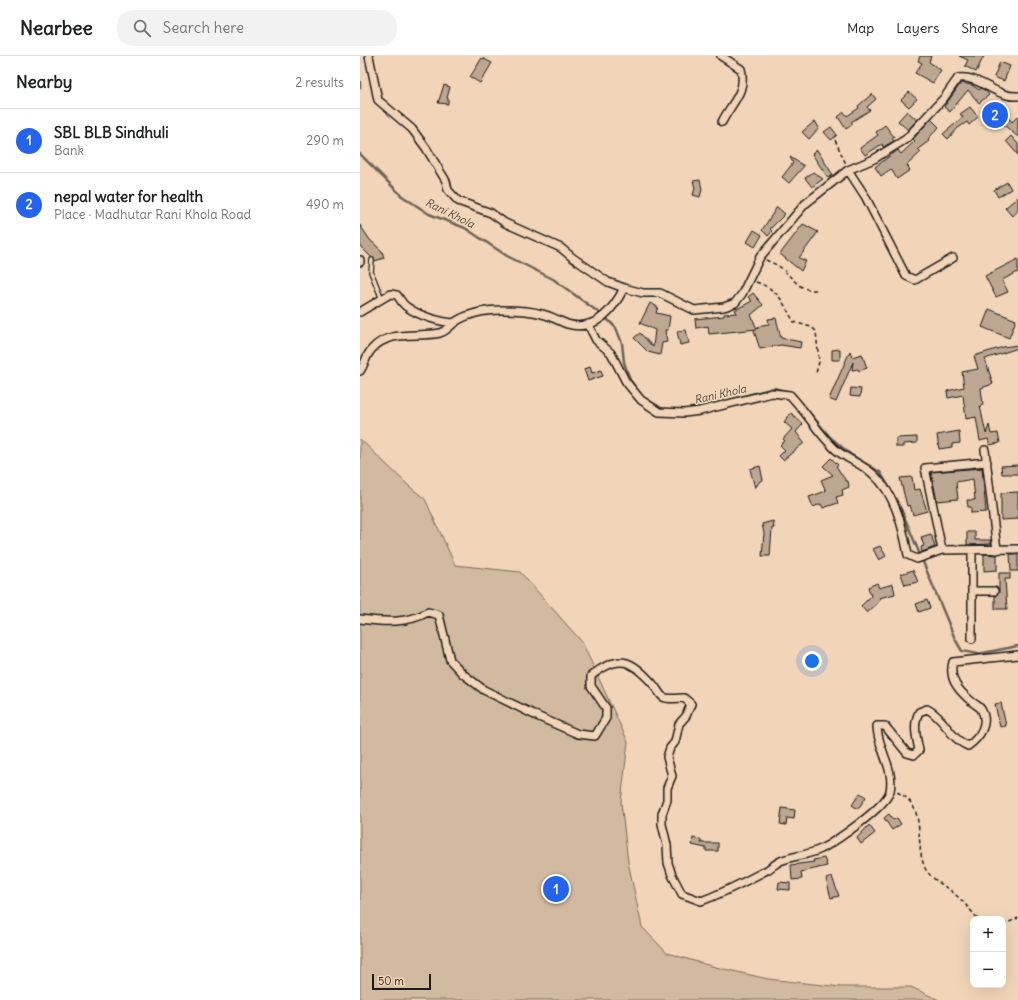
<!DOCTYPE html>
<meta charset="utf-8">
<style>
:root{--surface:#fff;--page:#f2f2f2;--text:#202124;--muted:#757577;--line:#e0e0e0;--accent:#2563eb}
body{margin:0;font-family:Delius,sans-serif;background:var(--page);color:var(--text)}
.controls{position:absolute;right:12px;bottom:12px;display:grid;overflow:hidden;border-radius:8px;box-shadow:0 4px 16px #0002}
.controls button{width:36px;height:36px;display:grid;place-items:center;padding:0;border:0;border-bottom:1px solid var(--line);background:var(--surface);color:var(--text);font:20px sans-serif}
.scale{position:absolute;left:12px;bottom:10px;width:59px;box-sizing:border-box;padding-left:4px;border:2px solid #1c1c1c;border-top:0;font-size:11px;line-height:14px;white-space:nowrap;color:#1c1c1c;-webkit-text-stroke:3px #f2d5b8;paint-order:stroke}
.you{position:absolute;left:452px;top:605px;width:14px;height:14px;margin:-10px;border:3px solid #fff;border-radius:50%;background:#1a73e8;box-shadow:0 0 0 6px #1a73e833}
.badge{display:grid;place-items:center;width:26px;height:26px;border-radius:50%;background:var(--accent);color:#fff;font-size:13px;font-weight:700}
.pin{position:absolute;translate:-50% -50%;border:2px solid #fff;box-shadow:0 1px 4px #0006}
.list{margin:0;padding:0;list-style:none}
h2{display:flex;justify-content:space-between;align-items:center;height:52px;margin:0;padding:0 16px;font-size:17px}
h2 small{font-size:13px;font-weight:400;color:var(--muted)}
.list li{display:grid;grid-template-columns:26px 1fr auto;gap:12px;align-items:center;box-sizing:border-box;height:64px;padding:0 16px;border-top:1px solid var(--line)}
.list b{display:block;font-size:15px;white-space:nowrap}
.list p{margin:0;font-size:13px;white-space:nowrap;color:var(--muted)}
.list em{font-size:13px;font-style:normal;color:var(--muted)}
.icon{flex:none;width:22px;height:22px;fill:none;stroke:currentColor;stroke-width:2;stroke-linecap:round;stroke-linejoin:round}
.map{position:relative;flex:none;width:658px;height:944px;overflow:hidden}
header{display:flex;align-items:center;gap:24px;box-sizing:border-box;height:56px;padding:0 20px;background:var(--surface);border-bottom:1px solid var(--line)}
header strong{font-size:19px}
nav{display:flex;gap:22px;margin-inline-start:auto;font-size:14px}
.search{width:280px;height:36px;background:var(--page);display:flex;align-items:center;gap:10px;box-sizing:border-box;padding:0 14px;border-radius:16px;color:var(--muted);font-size:15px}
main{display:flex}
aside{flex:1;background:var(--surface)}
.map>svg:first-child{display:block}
</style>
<header>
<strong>Nearbee</strong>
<div class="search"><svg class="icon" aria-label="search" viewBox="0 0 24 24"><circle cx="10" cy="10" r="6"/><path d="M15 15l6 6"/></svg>Search here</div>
<nav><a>Map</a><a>Layers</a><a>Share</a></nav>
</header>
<main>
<aside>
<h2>Nearby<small>2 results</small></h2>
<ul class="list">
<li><span class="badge">1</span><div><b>SBL BLB Sindhuli</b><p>Bank</p></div><em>290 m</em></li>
<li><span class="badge">2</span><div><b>nepal water for health</b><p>Place · Madhutar Rani Khola Road</p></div><em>490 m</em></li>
</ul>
</aside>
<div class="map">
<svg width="658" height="944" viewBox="0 0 658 944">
<rect width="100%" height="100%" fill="#f2d5b8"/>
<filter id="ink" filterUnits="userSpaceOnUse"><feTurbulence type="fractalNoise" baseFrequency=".025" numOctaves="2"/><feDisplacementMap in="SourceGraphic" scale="8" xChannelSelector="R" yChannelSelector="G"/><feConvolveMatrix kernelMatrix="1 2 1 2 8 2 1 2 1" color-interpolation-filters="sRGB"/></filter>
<g filter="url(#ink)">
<path fill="#d2baa1" stroke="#776b5e" d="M 0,383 L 50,431 L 65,443 L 95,509 L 160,516 L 222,586 L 268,686 L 261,746 L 268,806 L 282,871 L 307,897 L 351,910 L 408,923 L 481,931 L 551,931 L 579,944 L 0,944 Z"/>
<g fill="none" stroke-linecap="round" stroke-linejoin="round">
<path stroke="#6f6359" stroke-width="2.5" d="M 0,26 L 0,32
M 0,98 L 42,140 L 69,158 L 105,172 L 147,200 L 193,223 L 245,261 L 256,272 L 262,287 L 264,306 L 270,324 L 283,341 L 303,353
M 344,351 L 414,332 L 433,337 L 470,381 L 490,398 L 520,416 L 530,433
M 532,437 L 541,453 L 595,583 L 602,595 L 618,598 L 658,590"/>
</g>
<path fill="#bda792" stroke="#1c1c1c" d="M 560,0 L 571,0 L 569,6 L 581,14 L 573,27 L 555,17 L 562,7 L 558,5 Z
M 599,0 L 624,0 L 616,16 L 605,10 L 608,4 Z
M 122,2 L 132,7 L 120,27 L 110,21 Z
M 640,6 L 650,10 L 644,25 L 634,21 Z
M 601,27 L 612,29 L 619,34 L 621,32 L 626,35 L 629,39 L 619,47 L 608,34 L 590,56 L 584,51 Z
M 84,29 L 90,31 L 87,42 L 88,42 L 88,48 L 78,47 Z
M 549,36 L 557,43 L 549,51 L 541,44 Z
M 512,38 L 516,43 L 507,51 L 510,54 L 491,66 L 493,68 L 486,73 L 478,61 L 484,56 L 487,60 L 499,52 L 498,50 Z
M 638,49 L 652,66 L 658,60 L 658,81 L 638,64 L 631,69 L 624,60 Z
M 610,51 L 618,61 L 609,69 L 607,66 L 598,72 L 588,83 L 583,78 L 603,61 L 600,58 Z
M 547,55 L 557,64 L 548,74 L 538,65 Z
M 571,63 L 579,71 L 568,83 L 569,85 L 558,93 L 561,96 L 547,109 L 550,114 L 537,123 L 531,113 L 521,120 L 515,111 L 538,94 L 541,98 L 555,85 L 553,83 Z
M 455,65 L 459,72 L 449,83 L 442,76 Z
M 525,69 L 534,81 L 532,82 L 534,85 L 523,91 L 522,88 L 505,99 L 500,92 L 518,79 L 516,76 Z
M 471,71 L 477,79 L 471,84 L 464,76 Z
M 651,80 L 658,88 L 658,99 L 646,85 Z
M 457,94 L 473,119 L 468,122 L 452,98 Z
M 430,101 L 444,110 L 429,127 L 422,121 L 433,107 Z
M 453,116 L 463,123 L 452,131 L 445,122 Z
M 340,124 L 342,133 L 340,141 L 333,139 L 335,132 L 333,125 Z
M 647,126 L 651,133 L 638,141 L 634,134 Z
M 658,141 L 658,155 L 652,160 L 645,152 Z
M 417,151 L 425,158 L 410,173 L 412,175 L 408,180 L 402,174 Z
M 443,168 L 458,176 L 439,202 L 446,205 L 441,215 L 420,198 Z
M 0,169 L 10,184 L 22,195 L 24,202 L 15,205 L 0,190 Z
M 394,174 L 402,179 L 395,191 L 387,186 Z
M 658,203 L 658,216 L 642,224 L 648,236 L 636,241 L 625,220 Z
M 393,237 L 403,249 L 391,259 L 397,273 L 349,278 L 348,270 L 336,272 L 335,263 L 364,260 L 364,258 L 377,257 L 375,254 L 392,245 L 388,241 Z
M 290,247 L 298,251 L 296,257 L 310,260 L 308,274 L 305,274 L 307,286 L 302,287 L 300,299 L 288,296 L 274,282 L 280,277 L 293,291 L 295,274 L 280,267 Z
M 629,253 L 656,264 L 649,282 L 622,271 Z
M 416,262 L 421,282 L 441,286 L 440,292 L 421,289 L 400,293 L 394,275 L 402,269 L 409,268 L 408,263 Z
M 326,274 L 329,287 L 320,289 L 317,275 Z
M 658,289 L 658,292 L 625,303 L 633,328 L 621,332 L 623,349 L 620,350 L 626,378 L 629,369 L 631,378 L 638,377 L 640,387 L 630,389 L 628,383 L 620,385 L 616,361 L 606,363 L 603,339 L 588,342 L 587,335 L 604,331 L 602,316 L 618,313 L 614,300 L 643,291 Z
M 480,293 L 480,304 L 472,304 L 472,294 Z
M 490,295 L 492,301 L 502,298 L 507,312 L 499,315 L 498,313 L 492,314 L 493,306 L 476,346 L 469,343 Z
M 230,311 L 232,317 L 241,314 L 243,320 L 228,325 L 224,313 Z
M 491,332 L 501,333 L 500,341 L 490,340 Z
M 431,357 L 443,368 L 436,376 L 444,387 L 423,404 L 419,400 L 425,394 L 420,389 L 425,385 L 423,383 L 432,373 L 424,366 Z
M 599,375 L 600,387 L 592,388 L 592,391 L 579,393 L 577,379 Z
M 557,381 L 557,387 L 543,388 L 543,391 L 536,391 L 536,382 Z
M 471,402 L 478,409 L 476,410 L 486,425 L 488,425 L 489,431 L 482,434 L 483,439 L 476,441 L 478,447 L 463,452 L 461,448 L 453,451 L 449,441 L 466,435 L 461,424 L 473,419 L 463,410 Z
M 658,409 L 658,418 L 642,418 L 641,410 Z
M 400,410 L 403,424 L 400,425 L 395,432 L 390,413 Z
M 622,412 L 626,456 L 611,457 L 611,451 L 608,451 L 607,444 L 615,444 L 613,423 L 596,426 L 598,443 L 577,445 L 571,416 Z
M 552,421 L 554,434 L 560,433 L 567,455 L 553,459 L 550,449 L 547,450 L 540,422 Z
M 658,436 L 658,463 L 641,464 L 641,437 Z
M 413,465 L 414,472 L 412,472 L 410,500 L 402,500 L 404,477 L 402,468 Z
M 607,476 L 615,476 L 615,484 L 631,484 L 631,488 L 607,489 Z
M 571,478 L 575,491 L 562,496 L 561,491 L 564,490 L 561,481 Z
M 520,490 L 526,500 L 519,504 L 513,493 Z
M 624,498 L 637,499 L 637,514 L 624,515 Z
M 650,498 L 658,498 L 658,515 L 651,515 Z
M 553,514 L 558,526 L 545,529 L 541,518 Z
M 639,517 L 650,517 L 650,523 L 645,523 L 647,553 L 635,553 L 635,540 L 639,537 Z
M 517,527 L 519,532 L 533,528 L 535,538 L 519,542 L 521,544 L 507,557 L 501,550 L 511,540 L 508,531 Z
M 567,544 L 570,552 L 559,556 L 556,548 Z
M 641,647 L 646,670 L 640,671 L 635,648 Z
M 500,737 L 506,741 L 498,753 L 492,749 Z
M 422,752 L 435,754 L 434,763 L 427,762 L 426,769 L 420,768 Z
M 529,758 L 533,764 L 537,762 L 541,768 L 532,774 L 524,762 Z
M 509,769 L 515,777 L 501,788 L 497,782 Z
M 333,782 L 341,784 L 341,787 L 358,787 L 358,795 L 346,795 L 346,792 L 332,789 Z
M 464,802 L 467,810 L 441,816 L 442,823 L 432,824 L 431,809 L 454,806 L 453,804 Z
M 472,821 L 479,840 L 471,842 L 466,823 Z
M 419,826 L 430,827 L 430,834 L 418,833 Z"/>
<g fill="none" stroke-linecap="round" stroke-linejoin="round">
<defs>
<path id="lane" d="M 12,204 L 11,216 L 22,243"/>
<path id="street" d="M 9,0 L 18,44 L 52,73 L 66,92 L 86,125 L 88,134 L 98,145 L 131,157 L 145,167 L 201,192 L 213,202 L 248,226 L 264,232
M 361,0 L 381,13 C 387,36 371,47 362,66
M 488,114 L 505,140 L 546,220 L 555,224 L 593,202
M 0,204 L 0,206
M 0,256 L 30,238 L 37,239 C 40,243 43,249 47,251 C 59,260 80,266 95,267
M 228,268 L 236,284 L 251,297 L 266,326 L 281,344 L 299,356 L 324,357 L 340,355 L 412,337 L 430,339 C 446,356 458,377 475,393 C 486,403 502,408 513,418 C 535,437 543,472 548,499 L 557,503 L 582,494 L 658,493
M 0,315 C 5,308 6,299 12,293 C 29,273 58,282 80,277 C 87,275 90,270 95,266 C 109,257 125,254 142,254 C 154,254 169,254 182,258 C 191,260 199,265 207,268 C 235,276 253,254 264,232 L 283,237 L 300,237 L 334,254 L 364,251 L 375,247 L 382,238 L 400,201 L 445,148 L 488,114 L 514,103 L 546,83 L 584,42 L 598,22 C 620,19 636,42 658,40
M 625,394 L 637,494
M 582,494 L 565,412 L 627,406
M 612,494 L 612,583
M 612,535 L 634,535
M 0,563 C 24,566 47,568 68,556 L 79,559 L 90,604 L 103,618 L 124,634 L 179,661 L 218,678 L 235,680 L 246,662 L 246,652 L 231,630 L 231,620 C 260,597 271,604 293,628 C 297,632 299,638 303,641 C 309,644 317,642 324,642 L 331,648 L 326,660 L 319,668 L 315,686 L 310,692 L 307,701 L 312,720 L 307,732 L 307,744 L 302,758 L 302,768 L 307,789 L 308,807 L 312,819 L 322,838 L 341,845 C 364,837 386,825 407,814 C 412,811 417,806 423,804 C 435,800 448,799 461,793 C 476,785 526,751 530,735 C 535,712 517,692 517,670 L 525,670 L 547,697 L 554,699 L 559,694 C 556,681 553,668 559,656 L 567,653 C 584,661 590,683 608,690 C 619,682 630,668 621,653 C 619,650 614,648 611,645 C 599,635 588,623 593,606 L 658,599"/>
</defs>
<use href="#lane" stroke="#1c1c1c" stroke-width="6"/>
<use href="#street" stroke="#1c1c1c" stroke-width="10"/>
<path stroke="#1c1c1c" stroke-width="1.5" stroke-dasharray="4 3" stroke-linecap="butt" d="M 475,84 L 486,108
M 406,204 C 410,206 416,208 420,211 C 432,220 438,235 456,234
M 396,226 C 421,235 422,246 434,266 L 451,271 L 456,275 L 459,306 L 456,317
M 537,736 C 569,751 553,785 565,812 C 571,824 588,831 597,840 C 605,847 611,855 618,863
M 643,869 L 658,862"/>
<use href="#lane" stroke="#f2d5b8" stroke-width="3.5"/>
<use href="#street" stroke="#f2d5b8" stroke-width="7"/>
</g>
</g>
<g text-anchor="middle" stroke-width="3" stroke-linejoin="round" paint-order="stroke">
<g font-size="11" font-style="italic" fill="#4c463f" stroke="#f2d5b8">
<text transform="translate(90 157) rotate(26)" y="4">Rani Khola</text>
<text transform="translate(360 338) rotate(-13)" y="4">Rani Khola</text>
</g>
</g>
</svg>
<div class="controls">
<button>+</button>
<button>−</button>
</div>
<div class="scale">50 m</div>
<div class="you"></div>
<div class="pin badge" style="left:196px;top:833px">1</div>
<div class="pin badge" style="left:635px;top:59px">2</div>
</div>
</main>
